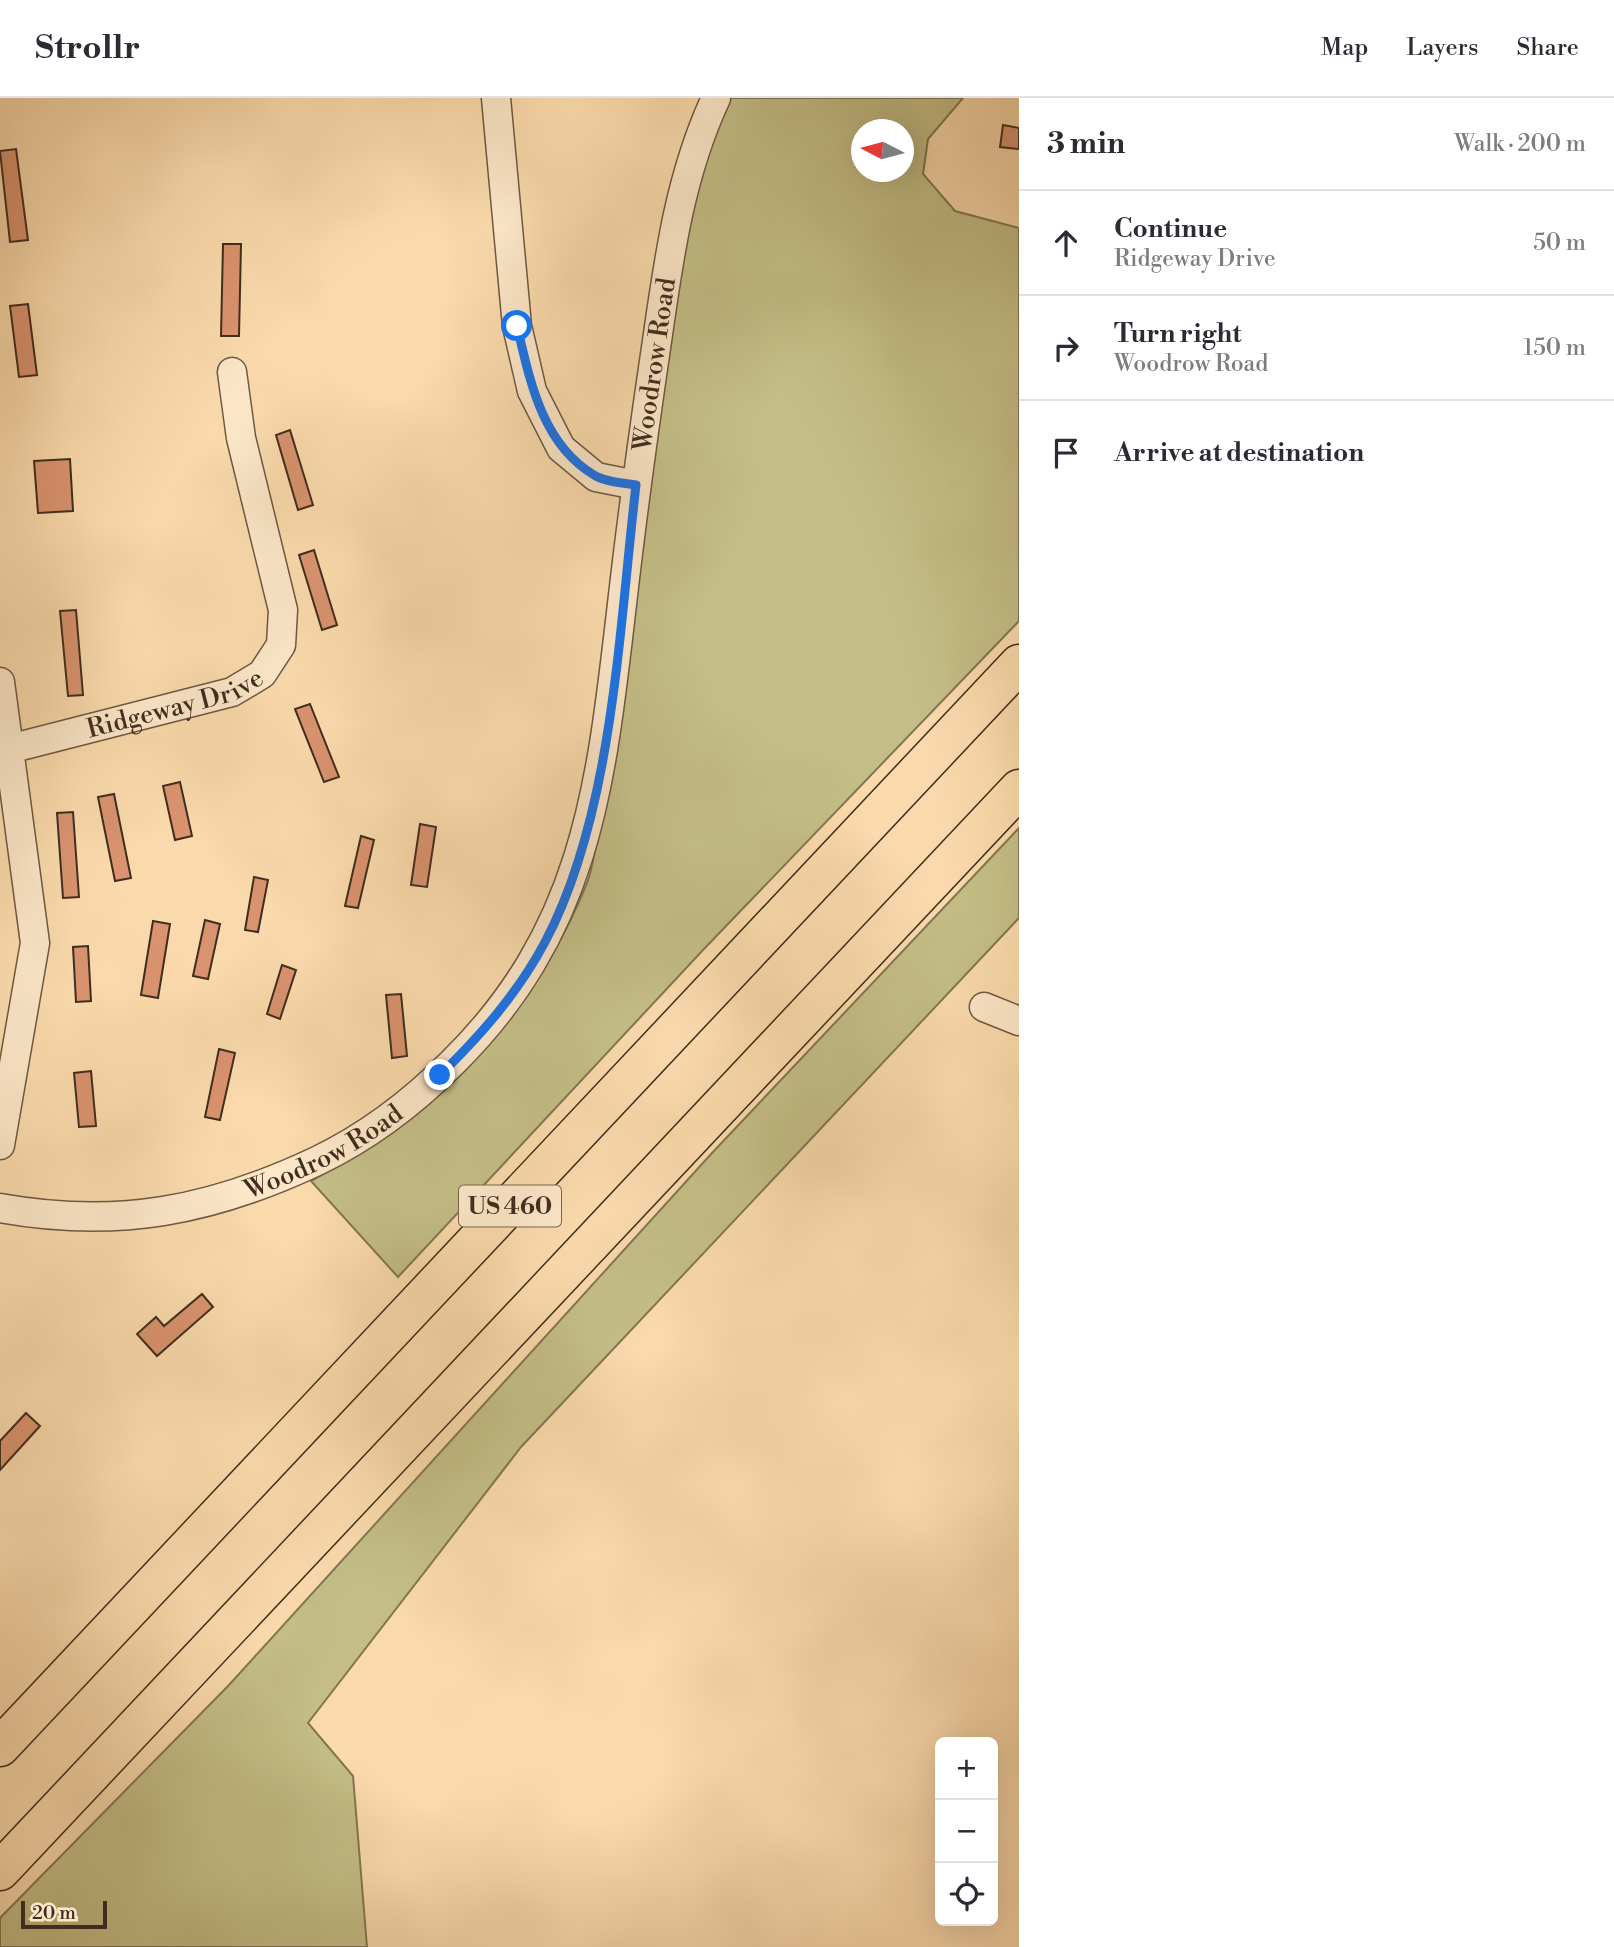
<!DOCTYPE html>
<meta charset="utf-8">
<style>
:root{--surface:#fff;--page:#f7f7f7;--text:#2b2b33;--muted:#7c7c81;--line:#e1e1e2}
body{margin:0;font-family:"Libre Bodoni",serif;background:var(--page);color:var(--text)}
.controls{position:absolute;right:21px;bottom:21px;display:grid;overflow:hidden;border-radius:10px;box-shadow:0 7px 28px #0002}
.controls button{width:63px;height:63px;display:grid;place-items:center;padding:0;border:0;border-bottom:2px solid var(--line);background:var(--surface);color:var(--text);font:35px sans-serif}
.compass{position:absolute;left:851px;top:21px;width:63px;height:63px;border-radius:50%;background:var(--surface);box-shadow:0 7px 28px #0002;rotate:276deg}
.scale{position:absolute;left:21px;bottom:18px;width:86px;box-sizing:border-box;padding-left:7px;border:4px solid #402d1f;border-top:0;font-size:19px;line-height:24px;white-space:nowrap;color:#402d1f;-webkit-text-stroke:5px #fce7c9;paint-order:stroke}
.stop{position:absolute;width:21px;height:21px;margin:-16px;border:5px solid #1a73e8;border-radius:50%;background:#fff}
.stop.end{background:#1a73e8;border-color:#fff;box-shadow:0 2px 7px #0008}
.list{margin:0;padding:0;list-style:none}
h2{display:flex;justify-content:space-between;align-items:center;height:91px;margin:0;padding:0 28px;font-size:30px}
h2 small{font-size:23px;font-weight:400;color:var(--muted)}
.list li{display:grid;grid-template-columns:46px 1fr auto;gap:21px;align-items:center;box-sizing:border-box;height:105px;padding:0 28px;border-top:2px solid var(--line)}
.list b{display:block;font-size:26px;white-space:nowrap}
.list p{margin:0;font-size:23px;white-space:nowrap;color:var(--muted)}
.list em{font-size:23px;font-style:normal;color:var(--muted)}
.icon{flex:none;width:38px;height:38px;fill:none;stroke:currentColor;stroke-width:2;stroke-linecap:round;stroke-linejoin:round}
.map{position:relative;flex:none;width:1019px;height:1849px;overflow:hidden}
header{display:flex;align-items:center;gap:42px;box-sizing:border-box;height:98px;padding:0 35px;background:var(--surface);border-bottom:2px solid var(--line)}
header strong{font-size:33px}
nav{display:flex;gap:38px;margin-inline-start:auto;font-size:24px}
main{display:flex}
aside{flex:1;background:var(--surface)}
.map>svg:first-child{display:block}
</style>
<header>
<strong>Strollr</strong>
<nav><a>Map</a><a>Layers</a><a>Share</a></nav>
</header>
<main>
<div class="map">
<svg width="1019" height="1849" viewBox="0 0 1019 1849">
<rect width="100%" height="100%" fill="#fadaac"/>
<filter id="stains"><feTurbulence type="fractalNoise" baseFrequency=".00286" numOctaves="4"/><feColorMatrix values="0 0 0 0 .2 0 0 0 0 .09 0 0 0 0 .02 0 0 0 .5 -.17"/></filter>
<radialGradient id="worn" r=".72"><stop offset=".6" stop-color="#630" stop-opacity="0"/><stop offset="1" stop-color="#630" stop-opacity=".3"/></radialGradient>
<path fill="#c4be86" stroke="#827652" stroke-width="2" fill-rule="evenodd" d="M 731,0 L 963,0 L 928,41 L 923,76 L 955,113 L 1019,130 L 1019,523 L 703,852 L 398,1179 L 311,1083 C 440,1013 531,922 587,785 C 592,772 594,757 597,743 C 609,694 615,644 622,593 C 637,484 651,375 666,266 C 678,175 691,83 731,0 ZM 862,32 L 904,32 L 904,74 L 862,74 Z
M 1019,730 L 1019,820 L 521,1349 L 308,1625 L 353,1678 L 367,1849 L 0,1849 L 0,1820 L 229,1587 L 712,1055 Z"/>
<path fill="#d9936f" stroke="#402d1f" stroke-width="2" d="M 1003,27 L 1019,30 L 1019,51 L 1000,49 Z
M 16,51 L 28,142 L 10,144 L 0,53 Z
M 223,146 L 241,146 L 239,238 L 221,238 Z
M 28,206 L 37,277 L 19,279 L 10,208 Z
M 290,332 L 313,407 L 298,412 L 276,337 Z
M 70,361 L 73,413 L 38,415 L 34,363 Z
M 314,452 L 337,527 L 322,532 L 299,457 Z
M 76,512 L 83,597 L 68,598 L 60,513 Z
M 310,606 L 339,679 L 324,684 L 295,611 Z
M 180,684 L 192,738 L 175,742 L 163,688 Z
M 114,696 L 131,780 L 115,783 L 98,699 Z
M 73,714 L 79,799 L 63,800 L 57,715 Z
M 420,726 L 436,729 L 427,789 L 411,787 Z
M 361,738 L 374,742 L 358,810 L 345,808 Z
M 254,779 L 268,782 L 258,834 L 245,832 Z
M 205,822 L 220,826 L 208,881 L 193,878 Z
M 153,823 L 170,826 L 158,900 L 141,897 Z
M 88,848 L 91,903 L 76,904 L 73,849 Z
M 282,867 L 296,872 L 280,921 L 267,916 Z
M 401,896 L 407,958 L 392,960 L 386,897 Z
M 219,951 L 235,955 L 220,1022 L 205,1019 Z
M 91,973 L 96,1028 L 79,1029 L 74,975 Z
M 202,1196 L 213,1209 L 157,1258 L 137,1236 L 156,1219 L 164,1228 Z
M 26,1315 L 40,1328 L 0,1372 L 0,1343 Z"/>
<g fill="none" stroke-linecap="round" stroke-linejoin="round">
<defs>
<g id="minor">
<path d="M 496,0 L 517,228 L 532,293 L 561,350 L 596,379 L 636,387"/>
<path d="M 0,584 L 35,845 L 0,1047"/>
<path id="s1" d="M 9,651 L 232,594 L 262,576 L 281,547 L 283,512 L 241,340 L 232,274"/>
<path d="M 984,909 L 1019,923"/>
<path id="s2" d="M 0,1110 C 117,1131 211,1113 317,1063 C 367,1039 413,1004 452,965 C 588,831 601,686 622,506 C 632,418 644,331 657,243 C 669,159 680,77 716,0"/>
</g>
<path id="motorway" d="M 0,1649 L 1019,566
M 0,1773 L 1019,691"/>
</defs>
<use href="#minor" stroke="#6e5842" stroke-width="31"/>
<use href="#motorway" stroke="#402d1f" stroke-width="41"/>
<use href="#minor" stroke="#fce7c9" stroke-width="28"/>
<use href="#motorway" stroke="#fadaac" stroke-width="38"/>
</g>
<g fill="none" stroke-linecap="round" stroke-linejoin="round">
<path stroke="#1a73e8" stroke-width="9" d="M 440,977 C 481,937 518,895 545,844 C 613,716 619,531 636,387 C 624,385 605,384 594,377 C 542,346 530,283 517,228"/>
</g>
<g text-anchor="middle" stroke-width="6" stroke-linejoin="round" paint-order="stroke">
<rect fill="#fce7c9" stroke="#786552" stroke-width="2" x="459" y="1087.5" width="102" height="41" rx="5"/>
<g font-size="24" font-weight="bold" fill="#402d1f">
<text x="510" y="1116">US 460</text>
</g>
<g font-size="26" fill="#402d1f" stroke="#fce7c9">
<text dy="9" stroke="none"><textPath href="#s2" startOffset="1237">Woodrow Road</textPath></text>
<text dy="9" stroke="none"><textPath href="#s1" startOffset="172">Ridgeway Drive</textPath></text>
<text dy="9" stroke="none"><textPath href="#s2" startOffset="336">Woodrow Road</textPath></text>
</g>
</g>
<rect width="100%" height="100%" filter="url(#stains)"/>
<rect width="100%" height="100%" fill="url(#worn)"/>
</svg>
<div class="controls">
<button>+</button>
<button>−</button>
<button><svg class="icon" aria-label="locate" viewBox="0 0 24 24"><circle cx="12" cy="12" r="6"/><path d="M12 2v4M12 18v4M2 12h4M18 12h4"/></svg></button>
</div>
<svg class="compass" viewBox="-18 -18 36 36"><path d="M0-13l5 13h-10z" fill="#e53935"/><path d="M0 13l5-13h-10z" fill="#7c7c81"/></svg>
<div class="scale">20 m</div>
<div class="stop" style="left:517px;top:228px"></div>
<div class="stop end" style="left:440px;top:977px"></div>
</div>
<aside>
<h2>3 min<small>Walk · 200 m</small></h2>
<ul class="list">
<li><svg class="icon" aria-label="ahead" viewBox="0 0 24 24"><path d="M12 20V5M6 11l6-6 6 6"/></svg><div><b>Continue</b><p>Ridgeway Drive</p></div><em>50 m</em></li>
<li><svg class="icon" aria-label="right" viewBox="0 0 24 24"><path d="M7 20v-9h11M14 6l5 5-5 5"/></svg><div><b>Turn right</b><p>Woodrow Road</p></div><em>150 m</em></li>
<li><svg class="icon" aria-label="arrive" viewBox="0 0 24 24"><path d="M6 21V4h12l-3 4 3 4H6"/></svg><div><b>Arrive at destination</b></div></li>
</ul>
</aside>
</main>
